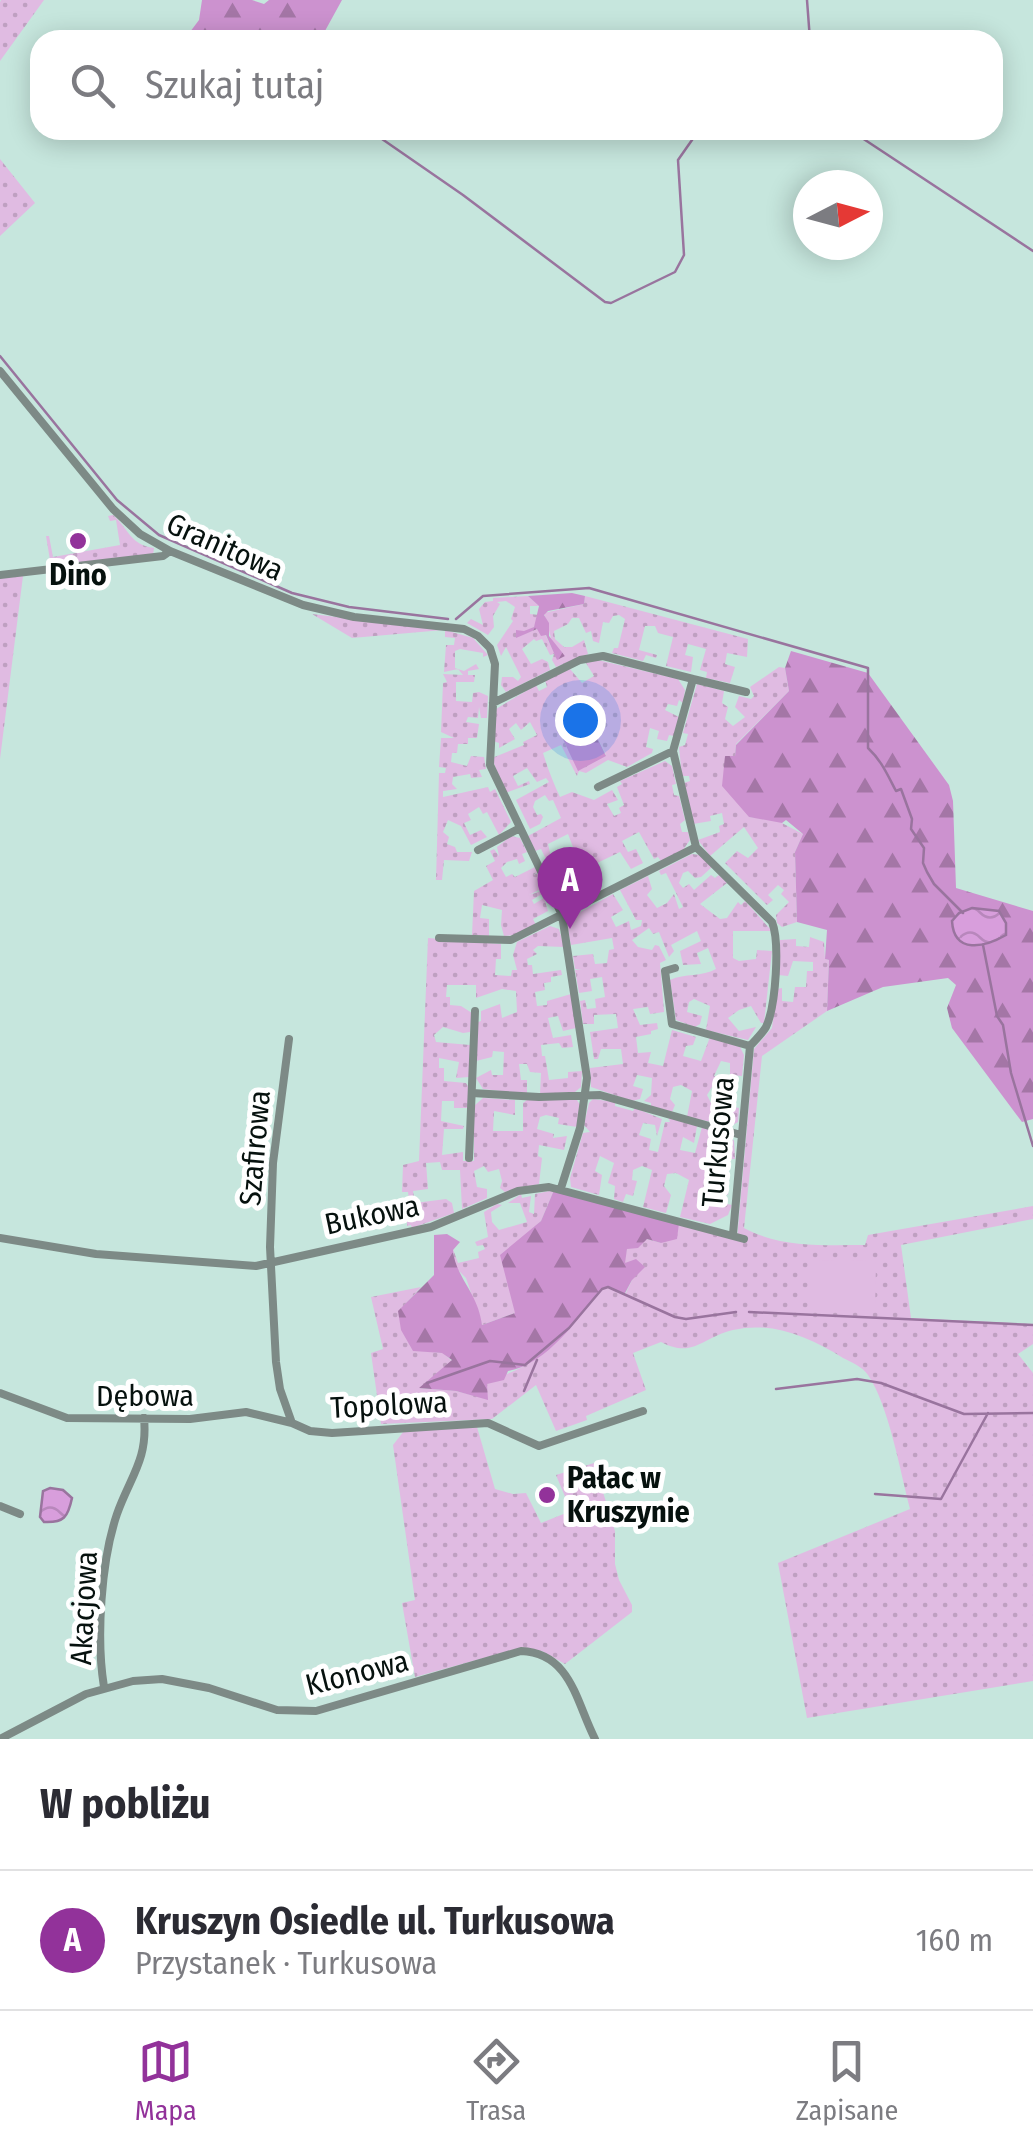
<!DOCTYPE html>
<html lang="pl">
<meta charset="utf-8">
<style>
:root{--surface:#fff;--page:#f7f7f7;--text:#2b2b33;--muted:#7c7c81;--line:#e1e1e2;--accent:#92329a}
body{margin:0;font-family:"Fira Sans Condensed",sans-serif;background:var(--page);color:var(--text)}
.compass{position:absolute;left:793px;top:170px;width:90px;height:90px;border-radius:50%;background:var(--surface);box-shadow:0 5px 25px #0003;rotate:84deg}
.you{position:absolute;left:580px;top:720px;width:35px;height:35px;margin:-25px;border:8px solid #fff;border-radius:50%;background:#1a73e8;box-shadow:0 0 0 15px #1a73e833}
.badge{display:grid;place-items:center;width:65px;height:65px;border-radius:50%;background:var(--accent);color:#fff;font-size:32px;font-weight:700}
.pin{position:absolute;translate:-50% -82px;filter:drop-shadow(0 2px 5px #0008)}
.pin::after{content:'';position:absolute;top:52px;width:35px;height:30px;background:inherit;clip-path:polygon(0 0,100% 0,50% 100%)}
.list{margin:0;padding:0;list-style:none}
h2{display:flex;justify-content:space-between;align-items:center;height:130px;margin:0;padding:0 40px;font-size:42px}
h2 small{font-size:32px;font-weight:400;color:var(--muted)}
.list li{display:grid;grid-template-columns:65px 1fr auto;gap:30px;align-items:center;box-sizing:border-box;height:140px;padding:0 40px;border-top:2px solid var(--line)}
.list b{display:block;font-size:38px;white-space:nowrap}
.list p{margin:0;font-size:32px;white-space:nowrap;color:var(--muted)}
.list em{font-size:32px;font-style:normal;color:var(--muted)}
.icon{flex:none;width:55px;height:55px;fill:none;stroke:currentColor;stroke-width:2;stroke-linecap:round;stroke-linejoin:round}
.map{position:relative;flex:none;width:1033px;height:1739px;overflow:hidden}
.search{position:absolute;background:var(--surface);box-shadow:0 5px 25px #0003;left:30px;right:30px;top:30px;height:110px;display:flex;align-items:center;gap:25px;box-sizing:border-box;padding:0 35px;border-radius:30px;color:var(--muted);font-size:38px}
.sheet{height:270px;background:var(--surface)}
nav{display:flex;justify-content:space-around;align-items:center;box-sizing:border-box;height:140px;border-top:2px solid var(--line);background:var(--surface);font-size:28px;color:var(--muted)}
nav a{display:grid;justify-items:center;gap:5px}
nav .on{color:var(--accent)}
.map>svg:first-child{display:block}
</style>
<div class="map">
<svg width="1033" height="1739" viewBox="0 0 1033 1739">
<defs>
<pattern id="green-dots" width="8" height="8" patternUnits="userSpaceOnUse" patternTransform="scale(2.5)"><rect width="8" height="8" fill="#e0bbe2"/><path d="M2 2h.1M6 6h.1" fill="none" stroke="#bfa0c1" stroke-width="1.8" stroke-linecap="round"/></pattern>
<pattern id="forest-firs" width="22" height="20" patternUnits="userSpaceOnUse" patternTransform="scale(2.5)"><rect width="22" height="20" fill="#cc92cf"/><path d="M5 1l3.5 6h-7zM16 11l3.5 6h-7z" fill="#a476a6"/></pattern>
<pattern id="water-waves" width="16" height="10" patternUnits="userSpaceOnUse" patternTransform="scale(2.5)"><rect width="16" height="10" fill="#d89edc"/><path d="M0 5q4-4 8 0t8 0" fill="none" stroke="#b887bc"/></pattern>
</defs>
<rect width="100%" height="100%" fill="#c6e6dd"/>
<path fill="url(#green-dots)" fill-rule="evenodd" d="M 1,0 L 44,0 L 0,61 L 0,2 Z
M 0,159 L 35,203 L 0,236 Z
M 113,515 C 129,529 130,545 154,548 L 153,555 L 51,566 L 46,536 L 49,536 L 53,557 L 120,545 L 116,520 L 110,521 L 108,516 Z
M 23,576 L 0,759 L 0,578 Z
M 528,596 L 539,606 L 530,606 L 530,614 L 539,615 L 534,627 L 516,637 L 537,629 L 545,634 L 557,659 L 544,613 L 584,604 L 585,596 L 748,639 L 747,657 L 727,653 L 725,664 L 735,667 L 730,683 L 706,678 L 707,672 L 700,670 L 706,649 L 688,644 L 685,655 L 693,657 L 691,672 L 666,666 L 673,637 L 658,633 L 655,626 L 645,626 L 639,650 L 657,655 L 656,658 L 646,655 L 643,661 L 612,653 L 614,648 L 618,648 L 625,619 L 619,615 L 613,616 L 609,623 L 603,622 L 599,643 L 593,641 L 591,631 L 586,633 L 579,618 L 572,618 L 568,624 L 554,631 L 555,639 L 564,647 L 572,647 L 584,640 L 588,654 L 556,667 L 552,660 L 554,654 L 550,655 L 542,639 L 536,641 L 534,639 L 522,649 L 531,664 L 542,659 L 548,662 L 550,670 L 506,692 L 501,685 L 502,677 L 513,677 L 518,681 L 521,677 L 506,647 L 501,656 L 497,645 L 513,621 L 511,619 L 515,607 L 506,601 L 497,602 L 500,604 L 493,616 L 494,627 L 488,635 L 467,623 L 471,619 L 483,625 L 479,609 L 485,602 L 493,601 L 493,598 Z
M 312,614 L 443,630 L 352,638 Z
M 445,630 L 473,638 L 488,655 L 483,657 L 483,653 L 460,649 L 455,651 L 455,668 L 464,671 L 476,664 L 479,669 L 468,671 L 468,675 L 475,675 L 474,682 L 456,682 L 456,701 L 472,702 L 473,693 L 479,692 L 488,696 L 487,718 L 481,718 L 479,707 L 478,718 L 468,717 L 466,722 L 479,724 L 477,738 L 468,738 L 468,744 L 458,744 L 457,753 L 452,753 L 451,762 L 467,766 L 471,756 L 484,757 L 486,769 L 479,770 L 482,777 L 471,778 L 470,774 L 453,777 L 452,784 L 457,789 L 443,791 L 443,797 L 488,787 L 490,792 L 495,789 L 511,822 L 499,835 L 487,812 L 483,814 L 479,807 L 468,814 L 471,820 L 464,823 L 470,835 L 481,830 L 487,837 L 471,845 L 461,826 L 448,820 L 443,832 L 449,837 L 447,844 L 455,847 L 457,852 L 472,852 L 469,861 L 444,860 L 442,880 L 436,880 L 439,773 L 445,773 L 446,768 L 439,767 L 441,738 L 454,738 L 441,732 L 443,683 L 447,682 L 443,674 L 463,675 L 458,669 L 444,672 L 446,645 L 454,645 L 455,638 L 445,637 Z
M 598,660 L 678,679 L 685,690 L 683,703 L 679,700 L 677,706 L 668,704 L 665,710 L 679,717 L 674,736 L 669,735 L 667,741 L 657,739 L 659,731 L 650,728 L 646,747 L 653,749 L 652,753 L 627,767 L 608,760 L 586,773 L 579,771 L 577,776 L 561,745 L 543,753 C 548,769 553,782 560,797 L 572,792 L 594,800 L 612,790 L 618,800 L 607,804 L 614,816 L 621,813 L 619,808 L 624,805 L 617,787 L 622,784 L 620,781 L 665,761 L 672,766 L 676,784 L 672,785 L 674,795 L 679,796 L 685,820 L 680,824 L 682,832 L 688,832 L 690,840 L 683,850 L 661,861 L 658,857 L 654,859 L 639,832 L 622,841 L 628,852 L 636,849 L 643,863 L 631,869 L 620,852 L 593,865 L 597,875 L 593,878 L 585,863 L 570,867 L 572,872 L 566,875 L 570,882 L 576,880 L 586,896 L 581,879 L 593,895 L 567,907 L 560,903 L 546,870 L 576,855 L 568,834 L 548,844 L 551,857 L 546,859 L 541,849 L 535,851 L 528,836 L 561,818 L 553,800 L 549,801 L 545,795 L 535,801 L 533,807 L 537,815 L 541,814 L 543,817 L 540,824 L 530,829 L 516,800 L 549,782 L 546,778 L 537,782 L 527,768 L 513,776 L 518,786 L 529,781 L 530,784 L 505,793 L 492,758 L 524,745 L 523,742 L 537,735 L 530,722 L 521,730 L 516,723 L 509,729 L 515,739 L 499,748 L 499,743 L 493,741 L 496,709 L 536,685 L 539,691 L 547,687 L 545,680 L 570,669 L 582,683 L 594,676 L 586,663 ZM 587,717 L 606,755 L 579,770 L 559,732 Z
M 779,667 L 785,668 L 789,691 L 736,744 L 735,756 L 749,817 L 776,820 L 803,834 L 795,852 L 797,922 L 782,927 L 777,923 L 776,915 L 789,902 L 781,894 L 784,890 L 778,885 L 768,895 L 773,900 L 767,905 L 725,863 L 737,851 L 748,858 L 758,848 L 744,827 L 710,856 L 698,840 L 720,832 L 719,826 L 724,824 L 722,813 L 710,816 L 711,821 L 693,824 L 684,783 L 690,781 L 689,776 L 682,776 L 679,747 L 685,745 L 688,734 L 683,733 L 697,684 L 724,691 L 722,703 L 728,707 L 725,719 L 733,726 L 745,717 L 735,707 L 739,696 L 751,699 L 754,696 L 750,687 Z
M 511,836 L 520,838 L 527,852 L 522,854 L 525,861 L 519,864 L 517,859 L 507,862 L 501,868 L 506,877 L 512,874 L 515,877 L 535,867 L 538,872 L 533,875 L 538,873 L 545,887 L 529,895 L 541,891 L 542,894 L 532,900 L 534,904 L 544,898 L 548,911 L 533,919 L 536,925 L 516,935 L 504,936 L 501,925 L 502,910 L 482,905 L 480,918 L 489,919 L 489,936 L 472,935 L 474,891 L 493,880 L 486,866 L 495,861 L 490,851 L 494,849 L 499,856 L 497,847 Z
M 692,854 L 700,855 L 712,867 L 701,877 L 695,878 L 688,871 L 683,873 L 679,883 L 683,888 L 689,884 L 694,890 L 711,875 L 715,878 L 719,875 L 727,883 L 700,904 L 720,919 L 727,918 L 738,902 L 741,905 L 745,901 L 772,931 L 733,931 L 733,958 L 739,961 L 756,959 L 757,950 L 772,951 L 764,1023 L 761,1023 L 751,1006 L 739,1010 L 728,1018 L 739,1031 L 756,1027 L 748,1040 L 706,1030 L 710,1006 L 694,999 L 689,1002 L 687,1012 L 702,1016 L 700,1024 L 695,1027 L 676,1020 L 670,980 C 685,973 702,977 716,969 L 708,948 L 697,953 L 701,964 L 683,965 L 680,951 L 701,941 L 697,931 L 671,945 L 674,951 L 669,957 L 659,932 L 653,934 L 649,928 L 632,940 L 638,947 L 652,950 L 655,945 L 659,946 L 666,960 L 660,963 L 664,1012 L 650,1014 L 648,1007 L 633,1009 L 640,1025 L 657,1023 L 658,1029 L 651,1031 L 651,1034 L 636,1037 L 638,1053 L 651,1052 L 648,1063 L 663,1066 L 672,1030 L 696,1037 L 693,1045 L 686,1046 L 683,1056 L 701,1061 L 710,1037 L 740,1047 L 744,1055 L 742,1076 L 730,1075 L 730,1063 L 721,1061 L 714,1076 L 736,1083 L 735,1094 L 712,1087 L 707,1095 L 711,1103 L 720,1105 L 722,1100 L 734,1101 L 734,1107 L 739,1108 L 738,1122 L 731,1126 L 687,1117 L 692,1091 L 681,1085 L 673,1087 L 670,1099 L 675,1105 L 672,1112 L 651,1106 L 651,1103 L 644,1101 L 651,1095 L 652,1078 L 637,1075 L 633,1086 L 643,1089 L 640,1099 L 632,1101 L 591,1087 L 590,1068 L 623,1064 L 621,1049 L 601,1049 L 598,1059 L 594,1059 L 590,1032 L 618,1028 L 616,1014 L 594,1015 L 594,1024 L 583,1024 L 580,1001 L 585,1000 L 587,1009 L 596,1008 L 595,999 L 605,997 L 602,977 L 590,979 L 592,991 L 579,993 L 575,970 L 582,969 L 575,969 L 573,956 L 593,954 L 595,964 L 607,963 L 609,950 L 614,949 L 612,938 L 571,945 L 566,920 L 613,894 L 623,910 L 611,917 L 616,927 L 629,921 L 631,930 L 641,926 L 642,920 L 636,920 L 620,890 L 648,876 L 652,889 L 647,895 L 657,908 L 667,903 L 674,894 L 679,909 L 683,907 L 666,873 L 661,875 L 659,871 Z
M 550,926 L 559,929 L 564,947 L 538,946 L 533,950 L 537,954 L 527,959 L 528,965 L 532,965 L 533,974 L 561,970 L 562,975 L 551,977 L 551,982 L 544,983 L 545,990 L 535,992 L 537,1006 L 547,1005 L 547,1001 L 571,994 L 576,1028 L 563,1031 L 558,1016 L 548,1018 L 553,1038 L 571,1035 L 573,1047 L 562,1048 L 559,1043 L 541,1045 L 542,1056 L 545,1056 L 549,1080 L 568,1078 L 568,1072 L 582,1071 L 581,1087 L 575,1092 L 540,1094 L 541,1073 L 530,1072 L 527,1064 L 519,1064 L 521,1080 L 527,1080 L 527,1094 L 483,1089 L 476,1078 L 491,1070 L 492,1075 L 503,1075 L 504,1052 L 493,1051 L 492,1057 L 476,1061 L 478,1022 L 481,1021 L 481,1011 L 500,1004 L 502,1018 L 517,1012 L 516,991 L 502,989 L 476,998 L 476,985 L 447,985 L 446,997 L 450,997 L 450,1005 L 461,1006 L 472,1013 L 470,1032 L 463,1033 L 443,1027 L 434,1035 L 436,1042 L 470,1045 L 469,1077 L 456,1078 L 459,1062 L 439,1058 L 439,1068 L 444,1068 L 444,1081 L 466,1083 L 469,1088 L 468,1108 L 454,1108 L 454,1101 L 442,1101 L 441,1121 L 464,1126 L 463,1129 L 444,1129 L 442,1155 L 463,1152 L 463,1161 L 474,1161 L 474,1106 L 483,1098 L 515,1100 L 515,1115 L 494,1111 L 493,1131 L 523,1131 L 523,1103 L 527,1100 L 577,1100 L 580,1105 L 577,1127 L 558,1124 L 559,1118 L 546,1115 L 540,1117 L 537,1129 L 554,1134 L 553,1138 L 567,1136 L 564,1150 L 539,1145 L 538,1156 L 542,1158 L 539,1184 L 505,1192 L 500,1188 L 502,1181 L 499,1169 L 488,1172 L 484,1166 L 474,1171 L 477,1187 L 487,1189 L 487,1198 L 462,1209 L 460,1170 L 442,1170 L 440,1162 L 426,1163 L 428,1189 L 413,1191 L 415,1203 L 446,1199 L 452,1203 L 454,1213 L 412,1228 L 411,1225 L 407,1226 L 407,1207 L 410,1206 L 408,1192 L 402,1192 L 403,1165 L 419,1161 L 428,938 L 501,944 L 501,959 L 496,959 L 495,975 L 511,976 L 512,970 L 517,970 L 513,955 L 517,942 Z
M 810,937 L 824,942 L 825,959 L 829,960 L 827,1011 L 762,1056 L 744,1228 C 781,1248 824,1245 865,1245 L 868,1235 L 1033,1206 L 1033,1219 L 901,1245 L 911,1318 L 1033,1324 L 1033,1344 L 1018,1354 L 1033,1373 L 1033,1681 L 807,1718 L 778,1563 L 910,1509 C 900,1471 889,1406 868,1375 C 863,1367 851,1362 843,1358 C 809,1337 773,1321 733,1330 C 703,1337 693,1359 661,1342 L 633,1353 L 646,1390 L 586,1416 L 587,1420 L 556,1431 L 536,1385 L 492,1419 L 381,1424 L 371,1353 L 383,1349 L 371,1297 L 421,1287 L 399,1311 L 413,1350 L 443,1353 L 452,1361 L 420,1388 L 456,1391 L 487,1399 L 486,1384 C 498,1377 511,1373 522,1367 C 556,1349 578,1317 602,1289 L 608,1287 L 625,1295 L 632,1280 L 624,1264 L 627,1248 L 647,1239 L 661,1243 L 679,1223 L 737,1239 L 754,1049 L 772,1028 L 777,989 L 782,988 L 782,1001 L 793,1002 L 795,987 L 806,987 L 807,971 L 813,971 L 813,962 L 793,961 L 788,976 L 778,975 L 780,940 L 796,939 L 796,946 L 809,947 Z
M 593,1099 L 615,1102 L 615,1106 L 633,1111 L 635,1108 L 662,1119 L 657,1136 L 655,1125 L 643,1123 L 639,1135 L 651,1139 L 649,1150 L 658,1152 L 665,1122 L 670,1122 L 668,1117 L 697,1126 L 694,1143 L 683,1137 L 680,1150 L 695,1153 L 702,1127 L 723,1132 L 733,1139 L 726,1143 L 734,1140 L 735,1159 L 730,1159 L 730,1165 L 721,1165 L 722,1153 L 716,1143 L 710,1142 L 707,1160 L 711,1171 L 729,1170 L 728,1195 L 718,1190 L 720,1184 L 711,1182 L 699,1193 L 700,1198 L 732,1205 L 728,1215 L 710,1224 L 680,1217 L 689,1180 L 676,1173 L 667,1174 L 664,1186 L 671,1195 L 666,1213 L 643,1207 L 652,1170 L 642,1166 L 633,1170 L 632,1180 L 637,1181 L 633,1196 L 626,1194 L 623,1202 L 614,1199 L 615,1186 L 608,1183 L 614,1163 L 600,1156 L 595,1171 L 602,1175 L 599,1195 L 571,1187 L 570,1178 L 583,1133 L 590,1132 L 584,1125 L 589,1103 Z
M 554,1190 L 541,1221 L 519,1241 L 515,1313 L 482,1325 L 466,1278 L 455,1267 L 453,1249 L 458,1263 L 479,1258 L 478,1252 L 485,1249 L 483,1245 L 477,1246 L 475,1242 L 488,1237 L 484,1212 L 497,1204 L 502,1205 L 491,1212 L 492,1222 L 499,1230 L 527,1222 L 520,1203 L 508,1203 L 521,1194 L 522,1198 L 531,1196 L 529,1212 L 534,1214 L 535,1194 Z
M 477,1427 L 495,1489 L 513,1494 L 526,1493 L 541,1523 L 571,1511 L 556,1475 L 594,1463 L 615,1531 L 615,1564 L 619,1580 L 632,1605 L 632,1612 L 565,1664 L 542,1651 L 520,1648 L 415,1677 L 402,1603 L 415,1600 L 393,1445 L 404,1431 Z"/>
<path fill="url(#forest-firs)" d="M 202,0 L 252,0 L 264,4 L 269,0 L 342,0 L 320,40 L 184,40 L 199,20 Z
M 572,593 L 585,596 L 584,604 L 548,611 L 544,615 L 549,623 L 549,636 L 565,656 L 557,660 L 546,635 L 541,636 L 537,629 L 516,638 L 516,630 L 524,631 L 534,627 L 539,606 L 528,596 Z
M 791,651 L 868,673 L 949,785 L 953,801 L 956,888 L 1033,911 L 1033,1119 L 1022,1122 L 952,1028 L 947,1008 L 956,985 L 948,978 L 883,987 L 827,1011 L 829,960 L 825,959 L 827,930 L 797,922 L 795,852 L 803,834 L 786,820 L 782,823 L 749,817 L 722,786 L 725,756 L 735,756 L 736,745 L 789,691 L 785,668 Z
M 587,716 L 606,756 L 578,771 L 559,731 Z
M 554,1190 L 679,1223 L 677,1239 L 661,1243 L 647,1239 L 638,1248 L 627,1249 L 625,1263 L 636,1259 L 645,1267 L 632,1280 L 624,1295 L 609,1287 L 602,1289 C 578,1318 548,1364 508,1371 L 504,1380 L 487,1384 L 488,1400 L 456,1391 L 419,1388 L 452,1360 L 442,1353 L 413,1351 L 401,1330 L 398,1311 L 434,1275 L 434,1235 L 447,1234 L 460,1242 L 453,1250 C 455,1277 478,1292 482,1325 L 515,1313 L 500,1255 L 541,1221 Z"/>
<path fill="#e0bbe2" d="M 809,1260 L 876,1261 L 875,1311 L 809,1310 Z"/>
<path fill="url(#water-waves)" stroke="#99749e" stroke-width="2.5" d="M 972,908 L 999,911 L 1006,923 L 1006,935 C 985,947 954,955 952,921 L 959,913 Z
M 50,1488 L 63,1490 L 72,1498 C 68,1517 64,1523 44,1522 L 40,1517 L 43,1491 Z"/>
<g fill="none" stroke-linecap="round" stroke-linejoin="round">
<path stroke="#99749e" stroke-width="2.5" d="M 807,0 L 810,40
M 369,130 L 463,195 L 605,302 L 611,303 L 675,272 L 684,255 L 678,160 L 699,130
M 850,130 L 1033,251
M 0,356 L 117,500 L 159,535 L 292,593 L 349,607 L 448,619
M 456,619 L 483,596 L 589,588 L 868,668 L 868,748 C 882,761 888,776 896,791 L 901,789 L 912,819 L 911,829 L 924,848 L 923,863 L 927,872 L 934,884 L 963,913
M 983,945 L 997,1016 L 1003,1025 L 1011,1073 L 1033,1146
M 749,1312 L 1033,1325
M 427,1383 L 490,1361 L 525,1365 L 569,1328 L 602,1289 L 608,1287 L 675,1317 L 686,1319 L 736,1312
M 776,1389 L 857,1379 L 881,1383 L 964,1414 L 1033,1413
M 524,1391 L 537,1360
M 875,1494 L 941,1499 L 988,1413"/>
<path stroke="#7d8a86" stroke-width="8" d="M 0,371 L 113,509 L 140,534 L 170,551 L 303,605 L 354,617 L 464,629 L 478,636 L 490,648 L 495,664 L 490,765 L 562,915 L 587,1078 L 580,1128 L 561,1188
M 0,575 L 163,556 L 170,551
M 693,679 L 746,692
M 493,703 L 580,660 L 603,656 L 693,679 L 673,751 L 696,847 L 772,922 C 780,942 776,1006 766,1027 C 762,1034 755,1040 750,1046 L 733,1234
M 598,787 L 673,751
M 478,850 L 520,828
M 439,938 L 511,940 L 696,847
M 675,968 L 665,971 L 672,1024 L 750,1046
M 289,1039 L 273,1163 L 270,1247 L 276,1362 L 280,1389 L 292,1423
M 472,1093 L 539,1097 L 600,1095 L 741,1135
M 469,1158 L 475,1011
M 0,1238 L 96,1254 L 256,1266 L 431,1227 L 518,1191 L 549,1187 L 744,1239
M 0,1393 L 67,1418 L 190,1419 L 246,1412 L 292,1423 L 310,1431 L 332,1433 L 488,1423 L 539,1446 L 643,1411
M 0,1506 L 20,1514
M 104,1687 C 96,1638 101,1561 117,1514 C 130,1477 148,1460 144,1418
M 0,1739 L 86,1694 L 133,1681 L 162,1679 L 209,1688 L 277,1710 L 316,1711 L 521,1651 C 571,1653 576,1702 595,1739"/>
</g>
<g fill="#92329a" stroke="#fff" stroke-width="4">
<circle cx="78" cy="541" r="10"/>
<circle cx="547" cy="1495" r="10"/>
</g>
<g text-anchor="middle" stroke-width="10" stroke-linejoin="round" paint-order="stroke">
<g font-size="30" fill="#06110e" stroke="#fff">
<text transform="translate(225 547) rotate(24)" y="10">Granitowa</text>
<text transform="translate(718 1142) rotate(-85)" y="10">Turkusowa</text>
<text transform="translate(255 1148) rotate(-85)" y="10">Szafirowa</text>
<text transform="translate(372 1215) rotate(-12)" y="10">Bukowa</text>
<text x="145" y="1406">Dębowa</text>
<text transform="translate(389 1405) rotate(-3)" y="10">Topolowa</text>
<text transform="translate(84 1608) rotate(-87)" y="10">Akacjowa</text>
<text transform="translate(357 1673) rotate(-14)" y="10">Klonowa</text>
</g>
<g font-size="30" font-weight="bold" fill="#06110e" stroke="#fff">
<text x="78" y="585">Dino</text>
<text x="567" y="1488" text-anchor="start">Pałac w<tspan x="567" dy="34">Kruszynie</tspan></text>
</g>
</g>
</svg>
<svg class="compass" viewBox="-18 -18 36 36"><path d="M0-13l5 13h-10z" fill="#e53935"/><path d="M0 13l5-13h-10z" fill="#7c7c81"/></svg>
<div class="you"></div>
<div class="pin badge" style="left:570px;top:929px">A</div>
<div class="search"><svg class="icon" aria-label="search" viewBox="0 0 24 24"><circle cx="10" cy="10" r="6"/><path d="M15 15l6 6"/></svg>Szukaj tutaj</div>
</div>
<section class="sheet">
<h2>W pobliżu<small></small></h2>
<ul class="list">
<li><span class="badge">A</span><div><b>Kruszyn Osiedle ul. Turkusowa</b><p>Przystanek · Turkusowa</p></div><em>160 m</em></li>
</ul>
</section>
<nav>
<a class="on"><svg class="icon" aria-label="map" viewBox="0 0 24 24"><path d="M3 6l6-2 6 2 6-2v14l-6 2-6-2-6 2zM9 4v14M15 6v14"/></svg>Mapa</a>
<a><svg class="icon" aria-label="directions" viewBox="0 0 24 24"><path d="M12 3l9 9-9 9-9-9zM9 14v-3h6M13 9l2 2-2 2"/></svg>Trasa</a>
<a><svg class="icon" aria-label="saved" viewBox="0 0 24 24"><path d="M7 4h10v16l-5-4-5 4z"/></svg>Zapisane</a>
</nav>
